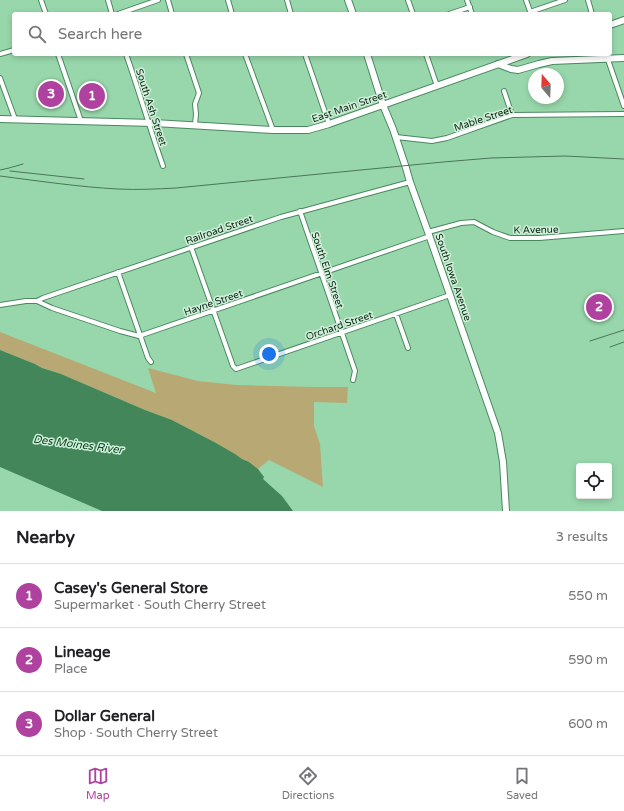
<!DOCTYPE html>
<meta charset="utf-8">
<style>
:root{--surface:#fff;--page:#f2f2f2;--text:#202124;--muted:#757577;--line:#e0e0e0;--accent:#af419f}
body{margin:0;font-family:"Varela Round",sans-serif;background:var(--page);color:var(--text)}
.controls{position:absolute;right:12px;bottom:12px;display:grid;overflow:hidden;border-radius:4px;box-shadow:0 2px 6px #0003}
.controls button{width:36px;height:36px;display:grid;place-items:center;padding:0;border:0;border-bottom:1px solid var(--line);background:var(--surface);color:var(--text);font:20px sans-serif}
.compass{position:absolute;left:528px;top:68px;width:36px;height:36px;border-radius:50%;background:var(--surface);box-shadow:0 2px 6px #0003;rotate:341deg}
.you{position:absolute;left:269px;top:354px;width:14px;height:14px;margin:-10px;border:3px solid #fff;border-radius:50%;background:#1a73e8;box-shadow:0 0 0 6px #1a73e833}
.badge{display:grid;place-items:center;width:26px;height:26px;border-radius:50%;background:var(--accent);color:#fff;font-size:13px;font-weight:700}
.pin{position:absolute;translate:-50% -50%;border:2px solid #fff;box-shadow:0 1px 4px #0006}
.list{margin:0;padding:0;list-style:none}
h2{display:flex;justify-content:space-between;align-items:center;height:52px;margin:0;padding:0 16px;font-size:17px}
h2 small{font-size:13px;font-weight:400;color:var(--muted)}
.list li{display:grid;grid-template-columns:26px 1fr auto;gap:12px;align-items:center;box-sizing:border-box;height:64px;padding:0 16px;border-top:1px solid var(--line)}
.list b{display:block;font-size:15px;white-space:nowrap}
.list p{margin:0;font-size:13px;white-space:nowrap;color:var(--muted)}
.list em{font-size:13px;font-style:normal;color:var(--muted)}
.icon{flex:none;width:22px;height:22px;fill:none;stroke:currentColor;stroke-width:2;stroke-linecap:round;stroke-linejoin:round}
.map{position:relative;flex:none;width:624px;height:511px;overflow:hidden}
.search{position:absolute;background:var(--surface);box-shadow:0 2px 6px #0003;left:12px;right:12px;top:12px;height:44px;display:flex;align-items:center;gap:10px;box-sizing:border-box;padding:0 14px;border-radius:4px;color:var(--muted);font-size:15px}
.sheet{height:244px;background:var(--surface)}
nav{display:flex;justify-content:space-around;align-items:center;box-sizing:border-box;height:56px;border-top:1px solid var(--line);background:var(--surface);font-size:11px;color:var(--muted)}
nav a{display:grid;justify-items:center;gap:2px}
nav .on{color:var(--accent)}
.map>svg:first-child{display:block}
</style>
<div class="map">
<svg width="624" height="511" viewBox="0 0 624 511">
<rect width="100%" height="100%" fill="#98d7ab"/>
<path fill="#b8a974" d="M 0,332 L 156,393 L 148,368 L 198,381 L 237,385 L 315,387 L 348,387 L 347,403 L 314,402 L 314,426 L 320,444 L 323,487 L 269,460 L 258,469 L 216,443 L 172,420 L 145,410 L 61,374 L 42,368 L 35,364 L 0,350 Z"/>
<path fill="#42865a" d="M 0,350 L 35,364 L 42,368 L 61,374 L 145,410 L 172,420 L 216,443 L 235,454 L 242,459 L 249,462 L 258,469 L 264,477 L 263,479 L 282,496 L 293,511 L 102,511 L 0,467 Z"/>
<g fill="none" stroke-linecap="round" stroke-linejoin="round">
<defs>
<path id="street" d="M 41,0 L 46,14
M 108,0 L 112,14
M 168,0 L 172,14
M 228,0 L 232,14
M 287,0 L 291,14
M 408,0 L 413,14
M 467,0 L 472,14
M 526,0 L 531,14
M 588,0 L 592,14
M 530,12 L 565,0
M 118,14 L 158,0
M 449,14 L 470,7
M 0,54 L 14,50
M 58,54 L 81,121
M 126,54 C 139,91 150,129 163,166
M 186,54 L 199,93 L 195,104 L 196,114 L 195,125
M 245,54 L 273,130
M 305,54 L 329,124
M 426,54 L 437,86
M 606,54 L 624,106
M 0,78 L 15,119
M 504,91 L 512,115
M 396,137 L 432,141 L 447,138 L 512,115 L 624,114
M 300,211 L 355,371 L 353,380
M 428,232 L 461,223 L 474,222 L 493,232 L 510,238 L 539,238 L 624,231
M 191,247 L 233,366 L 236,369 L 450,295
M 118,272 L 148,358 L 151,362
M 37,301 L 43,298 L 281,217 L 410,182
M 0,305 L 26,301 L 37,301 L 52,308 L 120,331 L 139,336 L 430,236
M 396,314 L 408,348"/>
<path id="secondary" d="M 348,0 L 353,14
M 610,25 L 624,20
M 367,54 L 383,105 L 393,129 L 406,168 L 410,182 L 428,232 L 498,433 L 503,462 L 506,511
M 498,64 L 511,69 L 518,70 L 539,64 L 552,61 L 624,58
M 0,119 L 154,123 L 273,130 L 308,130 L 329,124 L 527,54"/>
</defs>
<use href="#street" stroke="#4a875f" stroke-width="6"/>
<use href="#secondary" stroke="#4a875f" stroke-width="8"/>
<use href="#street" stroke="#fff" stroke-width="4"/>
<use href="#secondary" stroke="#fff" stroke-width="6"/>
<path stroke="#4b7559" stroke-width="1" d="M 0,170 L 9,168 L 23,164
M 10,171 L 84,179
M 0,176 C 39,181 79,187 118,189 C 137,190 157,189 176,188 L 443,162 L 491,158 L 565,156 L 624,159
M 590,341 L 624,330
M 610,347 L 624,342"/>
</g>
<g text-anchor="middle" stroke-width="3" stroke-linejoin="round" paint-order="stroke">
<g font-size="10" fill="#0a2414" stroke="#d0f0d9">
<text transform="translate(349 106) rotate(-19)" y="4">East Main Street</text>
<text transform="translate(152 107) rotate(72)" y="4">South Ash Street</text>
<text transform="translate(483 118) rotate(-18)" y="4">Mable Street</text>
<text transform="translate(219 229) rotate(-19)" y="4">Railroad Street</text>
<text transform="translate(536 229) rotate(-1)" y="4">K Avenue</text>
<text transform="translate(328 270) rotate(71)" y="4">South Elm Street</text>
<text transform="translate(454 277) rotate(71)" y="4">South Iowa Avenue</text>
<text transform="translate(213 302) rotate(-19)" y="4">Hayne Street</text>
<text transform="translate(339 325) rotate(-19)" y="4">Orchard Street</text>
</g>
<g font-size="11" font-style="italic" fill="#053d1f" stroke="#d0f0d9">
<text transform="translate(78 444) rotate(7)" y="4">Des Moines River</text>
</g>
</g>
</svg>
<div class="controls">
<button><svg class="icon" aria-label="locate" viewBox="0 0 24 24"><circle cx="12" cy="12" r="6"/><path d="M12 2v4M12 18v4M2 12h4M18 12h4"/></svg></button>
</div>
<svg class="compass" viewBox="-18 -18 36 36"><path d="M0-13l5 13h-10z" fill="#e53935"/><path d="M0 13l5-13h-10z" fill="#757577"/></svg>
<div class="you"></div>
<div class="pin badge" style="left:92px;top:96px">1</div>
<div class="pin badge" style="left:599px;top:307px">2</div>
<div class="pin badge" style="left:51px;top:94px">3</div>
<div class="search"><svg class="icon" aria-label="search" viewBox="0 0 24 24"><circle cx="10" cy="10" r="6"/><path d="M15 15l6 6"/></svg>Search here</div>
</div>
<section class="sheet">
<h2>Nearby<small>3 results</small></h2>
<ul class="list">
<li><span class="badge">1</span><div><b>Casey's General Store</b><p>Supermarket · South Cherry Street</p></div><em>550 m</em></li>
<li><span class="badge">2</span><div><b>Lineage</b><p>Place</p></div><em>590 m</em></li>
<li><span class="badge">3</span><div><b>Dollar General</b><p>Shop · South Cherry Street</p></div><em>600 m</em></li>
</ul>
</section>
<nav>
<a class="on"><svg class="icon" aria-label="map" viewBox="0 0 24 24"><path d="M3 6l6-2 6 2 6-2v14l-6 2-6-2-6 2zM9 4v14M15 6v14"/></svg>Map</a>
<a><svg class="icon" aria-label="directions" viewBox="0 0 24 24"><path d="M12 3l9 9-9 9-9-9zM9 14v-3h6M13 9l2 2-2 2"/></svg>Directions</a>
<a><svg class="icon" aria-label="saved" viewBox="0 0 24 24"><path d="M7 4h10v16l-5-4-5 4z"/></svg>Saved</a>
</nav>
